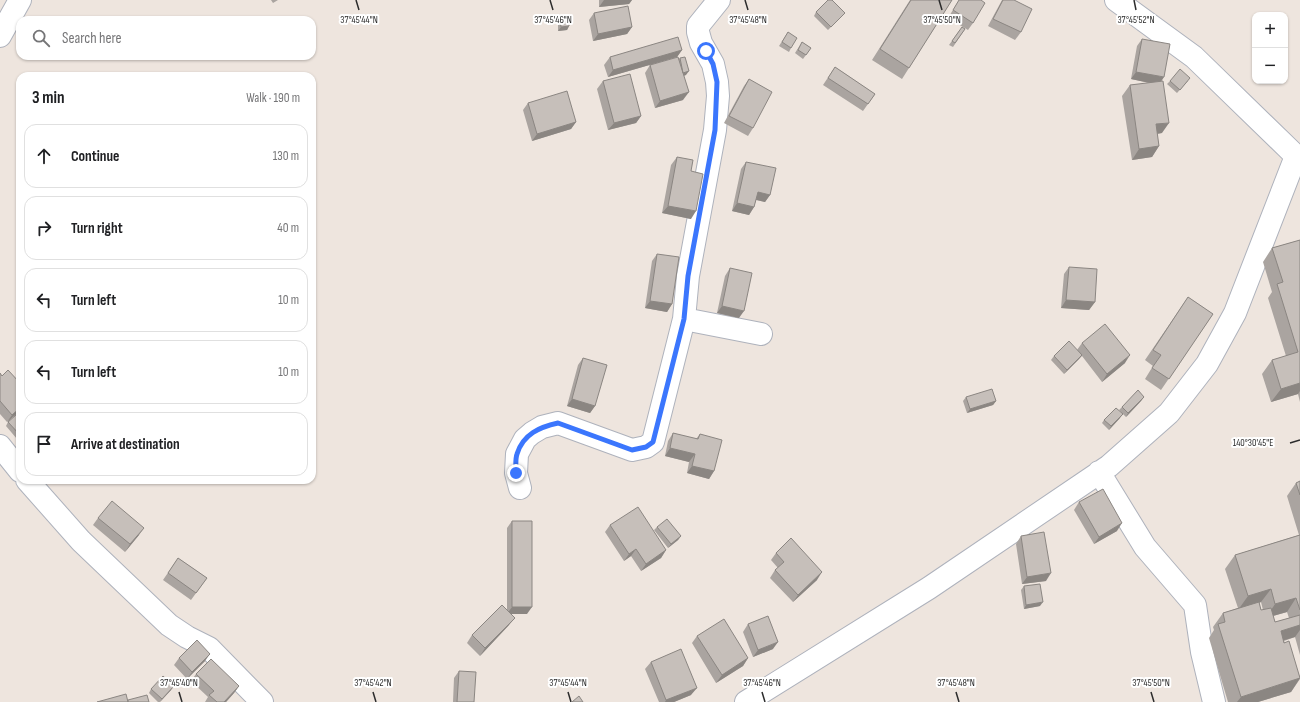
<!DOCTYPE html>
<meta charset="utf-8">
<style>
:root{--surface:#fff;--page:#f2f2f2;--text:#202124;--muted:#757577;--line:#e0e0e0}
body{margin:0;font-family:"Sofia Sans Condensed",sans-serif;background:var(--page);color:var(--text)}
.controls{position:absolute;right:12px;top:12px;display:grid;overflow:hidden;border-radius:8px;box-shadow:0 1px 3px #0004}
.controls button{width:36px;height:36px;display:grid;place-items:center;padding:0;border:0;border-bottom:1px solid var(--line);background:var(--surface);color:var(--text);font:20px sans-serif}
.stop{position:absolute;width:12px;height:12px;margin:-9px;border:3px solid #3b76fd;border-radius:50%;background:#fff}
.stop.end{background:#3b76fd;border-color:#fff;box-shadow:0 1px 4px #0008}
.list{margin:0;padding:0;list-style:none}
h2{display:flex;justify-content:space-between;align-items:center;height:52px;margin:0;padding:0 16px;font-size:17px}
h2 small{font-size:13px;font-weight:400;color:var(--muted)}
.list li{display:grid;grid-template-columns:26px 1fr auto;gap:12px;align-items:center;box-sizing:border-box;height:64px;margin:0 8px 8px;padding:0 8px;border:1px solid var(--line);border-radius:12px}
.list b{display:block;font-size:15px;white-space:nowrap}
.list em{font-size:13px;font-style:normal;color:var(--muted)}
.icon{flex:none;width:22px;height:22px;fill:none;stroke:currentColor;stroke-width:2;stroke-linecap:round;stroke-linejoin:round}
.map{position:relative;flex:none;width:1300px;height:702px;overflow:hidden}
.search{position:absolute;background:var(--surface);box-shadow:0 1px 3px #0004;left:16px;top:16px;width:300px;height:44px;display:flex;align-items:center;gap:10px;box-sizing:border-box;padding:0 14px;border-radius:12px;color:var(--muted);font-size:15px}
.panel{position:absolute;background:var(--surface);box-shadow:0 1px 3px #0004;left:16px;top:72px;width:300px;height:412px;border-radius:12px}
.map>svg:first-child{display:block}
</style>
<div class="map">
<svg width="1300" height="702" viewBox="0 0 1300 702">
<rect width="100%" height="100%" fill="#eee5de"/>
<g fill="none" stroke-linecap="round" stroke-linejoin="round">
<defs>
<path id="minor" d="M 1116,0 L 1194,57 L 1296,156 L 1300,156
M 0,36 L 20,0
M 684,319 L 761,334
M 0,446 L 20,471
M 1099,472 L 1145,547 L 1195,605 L 1202,652 L 1214,702
M 27,480 L 81,541 L 169,625 L 187,637 L 209,648 L 262,702
M 520,488 L 516,473 L 517,454 L 525,439 L 532,433 L 542,427 L 558,423 L 632,450 L 646,447 L 653,442 L 684,319 L 688,276 L 715,130 L 718,96 L 717,82 L 713,64 L 701,43 L 698,32 L 698,26 L 719,0
M 746,702 L 929,588 L 1109,466 L 1169,413 L 1207,364 L 1235,313 L 1296,156"/>
</defs>
<use href="#minor" stroke="#aeb2bc" stroke-width="24"/>
<use href="#minor" stroke="#fff" stroke-width="22"/>
</g>
<path fill="#aaa4a0" fill-rule="evenodd" d="M 271,0 L 278,0 L 273,3 Z
M 599,0 L 632,0 L 629,4 L 599,7 Z
M 910,0 L 952,0 L 902,79 L 872,60 Z
M 959,0 L 981,0 L 973,23 L 968,30 L 948,18 Z
M 1002,0 L 1014,0 L 1021,32 L 1015,40 L 988,26 Z
M 816,12 L 845,13 L 828,30 L 814,16 Z
M 594,13 L 632,27 L 627,34 L 593,41 L 589,20 Z
M 560,18 L 569,26 L 567,30 L 558,31 L 558,22 Z
M 962,27 L 965,29 L 953,47 L 949,45 Z
M 788,32 L 791,48 L 789,52 L 779,46 Z
M 1142,39 L 1161,81 L 1162,133 L 1157,134 L 1159,146 L 1152,157 L 1132,160 L 1122,96 L 1130,85 L 1150,83 L 1131,79 L 1137,46 Z
M 802,42 L 811,48 L 803,59 L 795,53 Z
M 682,50 L 677,57 L 608,77 L 604,65 L 610,57 Z
M 680,58 L 686,75 L 684,76 L 683,100 L 655,108 L 645,73 L 650,65 L 679,59 Z
M 835,67 L 875,94 L 863,111 L 823,85 Z
M 749,79 L 753,128 L 748,136 L 724,123 L 744,86 Z
M 603,81 L 641,116 L 636,123 L 608,130 L 597,89 Z
M 1170,81 L 1188,81 L 1177,93 L 1167,84 Z
M 528,103 L 576,122 L 571,129 L 532,141 L 523,110 Z
M 677,157 L 691,171 L 691,219 L 662,213 L 671,165 Z
M 746,162 L 770,195 L 765,202 L 756,200 L 754,207 L 749,215 L 732,211 L 741,169 Z
M 1300,240 L 1300,402 L 1298,394 L 1271,402 L 1262,374 L 1272,360 L 1286,356 L 1268,298 L 1272,292 L 1263,262 L 1272,248 Z
M 657,254 L 672,304 L 667,312 L 645,308 L 652,261 Z
M 1069,267 L 1095,302 L 1089,310 L 1061,308 L 1064,274 Z
M 730,268 L 739,318 L 717,313 L 725,276 Z
M 1188,297 L 1213,314 L 1161,390 L 1145,379 L 1153,366 L 1145,360 Z
M 1082,343 L 1125,363 L 1102,382 L 1082,356 L 1064,374 L 1051,360 L 1054,356 L 1077,350 Z
M 583,358 L 595,406 L 590,413 L 567,406 L 578,365 Z
M 0,373 L 2,376 L 20,411 L 7,422 L 0,414 Z
M 966,397 L 996,401 L 993,405 L 967,413 L 963,401 Z
M 1144,397 L 1141,401 L 1126,417 L 1119,410 L 1122,407 Z
M 17,414 L 20,437 L 17,439 L 6,426 L 8,422 Z
M 1120,418 L 1109,430 L 1102,423 L 1104,420 Z
M 673,433 L 696,439 L 700,434 L 714,471 L 709,479 L 687,473 L 689,462 L 665,456 L 668,441 Z
M 1300,481 L 1300,655 L 1295,637 L 1284,641 L 1300,677 L 1300,679 L 1291,692 L 1258,702 L 1228,702 L 1209,638 L 1214,630 L 1213,627 L 1223,613 L 1238,608 L 1225,569 L 1235,555 L 1299,535 L 1287,496 L 1296,483 ZM 1261,602 L 1263,610 L 1261,610 L 1259,603 ZM 1287,612 L 1289,618 L 1275,622 L 1273,616 Z
M 1079,502 L 1117,531 L 1094,544 L 1074,510 Z
M 98,518 L 139,535 L 125,552 L 93,525 Z
M 512,521 L 527,614 L 511,614 L 509,625 L 480,656 L 467,643 L 472,635 L 507,610 L 507,528 Z
M 610,525 L 666,550 L 661,558 L 641,571 L 631,556 L 624,561 L 605,532 Z
M 657,527 L 681,536 L 678,540 L 668,548 L 654,530 Z
M 1021,536 L 1046,581 L 1022,584 L 1016,544 Z
M 776,553 L 817,580 L 793,602 L 770,578 L 775,570 L 778,568 L 771,560 Z
M 178,558 L 207,578 L 191,600 L 163,580 Z
M 1024,586 L 1040,606 L 1024,609 L 1021,590 Z
M 748,624 L 773,649 L 753,657 L 743,632 Z
M 697,636 L 748,658 L 743,666 L 716,683 L 692,643 Z
M 179,658 L 205,661 L 187,679 L 174,665 Z
M 651,662 L 691,695 L 674,702 L 659,702 L 645,669 Z
M 459,671 L 474,702 L 453,702 L 454,678 Z
M 196,674 L 239,686 L 234,693 L 226,702 L 205,702 L 208,697 L 191,681 Z
M 151,689 L 171,690 L 160,702 L 158,702 L 149,693 Z"/>
<path fill="#8b8682" d="M 604,0 L 632,0 L 629,4 L 599,7 Z
M 569,26 L 567,30 L 558,31 L 561,27 Z
M 632,27 L 627,34 L 593,41 L 598,34 Z
M 682,50 L 677,57 L 608,77 L 613,70 Z
M 689,71 L 686,75 L 681,76 L 683,73 Z
M 1136,72 L 1164,77 L 1159,85 L 1131,79 Z
M 689,92 L 683,100 L 655,108 L 660,101 Z
M 641,116 L 636,123 L 608,130 L 614,123 Z
M 576,122 L 571,129 L 532,141 L 537,134 Z
M 1169,123 L 1162,133 L 1148,135 L 1156,124 Z
M 1159,146 L 1152,157 L 1132,160 L 1139,149 Z
M 758,192 L 770,195 L 765,202 L 753,199 Z
M 737,203 L 754,207 L 749,215 L 732,211 Z
M 668,206 L 696,211 L 691,219 L 662,213 Z
M 1066,300 L 1095,302 L 1089,310 L 1061,308 Z
M 650,301 L 672,304 L 667,312 L 645,308 Z
M 722,306 L 744,311 L 739,318 L 717,313 Z
M 1082,355 L 1079,359 L 1064,374 L 1067,370 Z
M 1130,355 L 1125,363 L 1102,382 L 1107,374 Z
M 1300,383 L 1300,391 L 1298,394 L 1271,402 L 1281,389 Z
M 1144,397 L 1141,401 L 1126,417 L 1128,413 Z
M 572,399 L 595,406 L 590,413 L 567,406 Z
M 996,401 L 993,405 L 967,413 L 970,409 Z
M 20,408 L 20,411 L 7,422 L 12,415 Z
M 1123,414 L 1120,418 L 1109,430 L 1111,426 Z
M 670,448 L 695,454 L 689,462 L 665,456 Z
M 692,466 L 714,471 L 709,479 L 687,473 Z
M 1122,523 L 1117,531 L 1094,544 L 1099,537 Z
M 144,528 L 139,535 L 125,552 L 130,544 Z
M 681,536 L 678,540 L 668,548 L 671,544 Z
M 636,549 L 631,556 L 624,561 L 629,554 Z
M 666,550 L 661,558 L 641,571 L 646,564 Z
M 822,572 L 817,580 L 793,602 L 798,595 Z
M 1051,573 L 1046,581 L 1022,584 L 1027,577 Z
M 1271,589 L 1261,602 L 1238,610 L 1248,596 Z
M 1296,598 L 1287,612 L 1266,618 L 1275,604 Z
M 1043,602 L 1040,606 L 1024,609 L 1026,605 Z
M 512,607 L 532,607 L 527,614 L 507,614 Z
M 515,618 L 509,625 L 480,656 L 485,648 Z
M 1300,625 L 1300,630 L 1295,637 L 1271,644 L 1281,631 Z
M 778,642 L 773,649 L 753,657 L 758,650 Z
M 210,654 L 205,661 L 187,679 L 192,672 Z
M 748,658 L 743,666 L 716,683 L 722,675 Z
M 1300,678 L 1291,692 L 1258,702 L 1237,702 L 1241,697 Z
M 174,686 L 171,690 L 160,702 L 162,699 Z
M 239,686 L 234,693 L 226,702 L 224,702 Z
M 697,688 L 691,695 L 674,702 L 665,702 L 666,700 Z"/>
<path fill="#c6bfba" stroke="#8b8682" d="M 828,0 L 832,0 L 845,13 L 831,27 L 816,12 Z
M 911,0 L 952,0 L 909,68 L 880,49 Z
M 959,0 L 981,0 L 985,3 L 973,23 L 953,10 Z
M 1003,0 L 1014,0 L 1032,9 L 1021,32 L 993,19 Z
M 628,6 L 632,27 L 598,34 L 594,13 Z
M 569,17 L 569,26 L 561,27 L 560,18 Z
M 962,27 L 965,29 L 955,43 L 952,41 Z
M 788,32 L 797,38 L 791,48 L 782,42 Z
M 678,37 L 682,50 L 613,70 L 610,57 Z
M 1142,39 L 1170,44 L 1164,77 L 1136,72 Z
M 802,42 L 811,48 L 806,55 L 798,50 Z
M 678,57 L 689,92 L 660,101 L 650,65 Z
M 685,57 L 689,71 L 683,73 L 680,58 Z
M 835,67 L 875,94 L 868,104 L 828,78 Z
M 1180,69 L 1190,78 L 1180,90 L 1170,81 Z
M 630,74 L 641,116 L 614,123 L 603,81 Z
M 749,79 L 772,92 L 753,128 L 729,116 Z
M 1163,81 L 1169,123 L 1156,124 L 1159,146 L 1139,149 L 1130,85 Z
M 567,91 L 576,122 L 537,134 L 528,103 Z
M 677,157 L 693,160 L 691,171 L 703,174 L 696,211 L 668,206 Z
M 746,162 L 776,168 L 770,195 L 758,192 L 754,207 L 737,203 Z
M 1300,240 L 1300,383 L 1281,389 L 1272,360 L 1298,352 L 1277,284 L 1283,282 L 1272,248 Z
M 657,254 L 679,257 L 672,304 L 650,301 Z
M 1069,267 L 1097,269 L 1095,302 L 1066,300 Z
M 730,268 L 752,273 L 744,311 L 722,306 Z
M 1188,297 L 1213,314 L 1169,379 L 1152,368 L 1161,355 L 1153,350 Z
M 1105,324 L 1130,355 L 1107,374 L 1082,343 Z
M 1069,341 L 1082,355 L 1067,370 L 1054,356 Z
M 583,358 L 607,365 L 595,406 L 572,399 Z
M 8,370 L 20,383 L 20,408 L 12,415 L 0,401 L 0,373 L 2,376 Z
M 992,389 L 996,401 L 970,409 L 966,397 Z
M 1138,390 L 1144,397 L 1128,413 L 1122,407 Z
M 1116,408 L 1123,414 L 1111,426 L 1104,420 Z
M 17,414 L 20,417 L 20,435 L 8,422 Z
M 673,433 L 698,439 L 700,434 L 722,440 L 714,471 L 692,466 L 695,454 L 670,448 Z
M 1300,481 L 1300,495 L 1296,483 Z
M 1103,489 L 1122,523 L 1099,537 L 1079,502 Z
M 112,501 L 144,528 L 130,544 L 98,518 Z
M 638,507 L 666,550 L 646,564 L 636,549 L 629,554 L 610,525 Z
M 667,519 L 681,536 L 671,544 L 657,527 Z
M 512,521 L 532,521 L 532,607 L 512,607 Z
M 1044,532 L 1051,573 L 1027,577 L 1021,536 Z
M 1300,535 L 1300,610 L 1296,598 L 1275,604 L 1271,589 L 1248,596 L 1235,555 Z
M 791,538 L 822,572 L 798,595 L 775,570 L 784,562 L 776,553 Z
M 178,558 L 207,578 L 196,593 L 168,573 Z
M 1040,584 L 1043,602 L 1026,605 L 1024,586 Z
M 1259,602 L 1261,610 L 1271,608 L 1275,622 L 1300,615 L 1300,625 L 1281,631 L 1284,643 L 1289,641 L 1300,678 L 1241,697 L 1218,624 L 1225,622 L 1223,613 Z
M 502,605 L 515,618 L 485,648 L 472,635 Z
M 768,616 L 778,642 L 758,650 L 748,624 Z
M 724,619 L 748,658 L 722,675 L 697,636 Z
M 197,640 L 210,654 L 192,672 L 179,658 Z
M 681,649 L 697,688 L 666,700 L 651,662 Z
M 211,659 L 239,686 L 224,702 L 217,702 L 209,695 L 214,691 L 196,674 Z
M 459,671 L 476,672 L 474,702 L 457,702 Z
M 163,676 L 174,686 L 162,699 L 151,689 Z
M 126,694 L 128,702 L 97,702 Z
M 147,695 L 149,702 L 128,702 L 128,700 Z
M 579,696 L 583,702 L 572,702 Z"/>
<g fill="none" stroke-linecap="round" stroke-linejoin="round">
<path stroke="#3b76fd" stroke-width="5" d="M 516,473 C 516,467 515,460 517,454 C 523,434 540,427 558,423 L 632,450 L 646,447 L 653,442 L 684,319 L 688,276 L 715,130 L 717,82 L 713,64 L 706,51"/>
</g>
<path fill="none" stroke="#2c2c2c" stroke-width="1.5" d="M 356,0 L 359,10M 550,0 L 553,10M 745,0 L 748,10M 939,0 L 942,10M 1134,0 L 1136,10M 1290,443 L 1300,440M 179,692 L 182,702M 373,692 L 376,702M 568,692 L 571,702M 762,692 L 765,702M 956,692 L 959,702M 1151,692 L 1154,702"/>
<g font-size="10" text-anchor="middle" fill="#2c2c2c" stroke="#fff" stroke-width="4" stroke-linejoin="round" paint-order="stroke">
<text x="359" y="23">37°45'44"N</text>
<text x="553" y="23">37°45'46"N</text>
<text x="748" y="23">37°45'48"N</text>
<text x="942" y="23">37°45'50"N</text>
<text x="1136" y="23">37°45'52"N</text>
<text x="1253" y="446">140°30'45"E</text>
<text x="179" y="686">37°45'40"N</text>
<text x="373" y="686">37°45'42"N</text>
<text x="568" y="686">37°45'44"N</text>
<text x="762" y="686">37°45'46"N</text>
<text x="956" y="686">37°45'48"N</text>
<text x="1151" y="686">37°45'50"N</text>
</g>
</svg>
<div class="controls">
<button>+</button>
<button>−</button>
</div>
<div class="stop" style="left:706px;top:51px"></div>
<div class="stop end" style="left:516px;top:473px"></div>
<div class="search"><svg class="icon" aria-label="search" viewBox="0 0 24 24"><circle cx="10" cy="10" r="6"/><path d="M15 15l6 6"/></svg>Search here</div>
<section class="panel">
<h2>3 min<small>Walk · 190 m</small></h2>
<ul class="list">
<li><svg class="icon" aria-label="ahead" viewBox="0 0 24 24"><path d="M12 20V5M6 11l6-6 6 6"/></svg><div><b>Continue</b></div><em>130 m</em></li>
<li><svg class="icon" aria-label="right" viewBox="0 0 24 24"><path d="M7 20v-9h11M14 6l5 5-5 5"/></svg><div><b>Turn right</b></div><em>40 m</em></li>
<li><svg class="icon" aria-label="left" viewBox="0 0 24 24"><path d="M17 20v-9H6M10 6l-5 5 5 5"/></svg><div><b>Turn left</b></div><em>10 m</em></li>
<li><svg class="icon" aria-label="left" viewBox="0 0 24 24"><path d="M17 20v-9H6M10 6l-5 5 5 5"/></svg><div><b>Turn left</b></div><em>10 m</em></li>
<li><svg class="icon" aria-label="arrive" viewBox="0 0 24 24"><path d="M6 21V4h12l-3 4 3 4H6"/></svg><div><b>Arrive at destination</b></div></li>
</ul>
</section>
</div>
